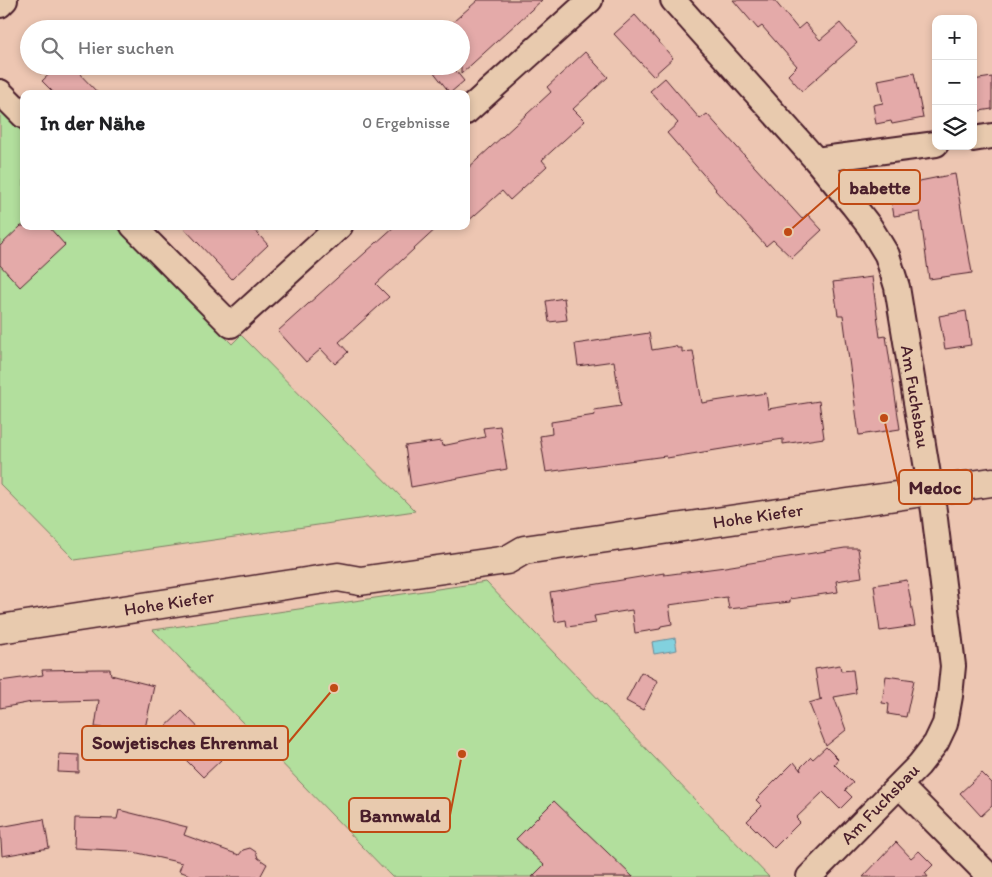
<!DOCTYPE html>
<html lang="de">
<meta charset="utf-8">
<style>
:root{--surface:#fff;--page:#f2f2f2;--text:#202124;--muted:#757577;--line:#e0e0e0}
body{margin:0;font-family:Itim,sans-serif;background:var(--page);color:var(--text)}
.controls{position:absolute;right:15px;top:15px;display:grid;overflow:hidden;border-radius:10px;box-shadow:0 2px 8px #0003}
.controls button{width:45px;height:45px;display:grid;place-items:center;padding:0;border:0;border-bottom:1px solid var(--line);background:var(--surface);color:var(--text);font:25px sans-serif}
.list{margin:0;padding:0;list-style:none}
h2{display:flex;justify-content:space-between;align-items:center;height:65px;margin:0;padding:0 20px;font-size:21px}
h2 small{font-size:16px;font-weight:400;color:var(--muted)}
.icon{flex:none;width:28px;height:28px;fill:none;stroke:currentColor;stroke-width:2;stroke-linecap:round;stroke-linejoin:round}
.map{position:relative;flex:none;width:992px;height:877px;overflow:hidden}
.search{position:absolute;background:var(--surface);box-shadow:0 2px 8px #0003;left:20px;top:20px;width:450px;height:55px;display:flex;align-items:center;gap:12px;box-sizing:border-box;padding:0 18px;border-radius:28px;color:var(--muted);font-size:19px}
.panel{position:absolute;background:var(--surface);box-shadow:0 2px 8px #0003;left:20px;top:90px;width:450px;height:140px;border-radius:10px}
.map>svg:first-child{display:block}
</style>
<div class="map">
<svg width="992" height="877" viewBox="0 0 992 877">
<rect width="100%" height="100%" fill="#edc6b2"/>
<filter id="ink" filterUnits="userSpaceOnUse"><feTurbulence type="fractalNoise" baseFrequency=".02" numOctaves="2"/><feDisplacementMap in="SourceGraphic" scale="10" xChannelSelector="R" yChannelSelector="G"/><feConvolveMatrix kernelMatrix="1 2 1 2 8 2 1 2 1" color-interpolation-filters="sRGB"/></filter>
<g filter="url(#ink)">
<path fill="#b2df9d" stroke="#7e7f64" d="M 0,110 L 24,134 L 24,226 L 115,226 L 232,344 L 241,335 L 415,511 L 75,560 L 0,484 Z
M 486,582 L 769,877 L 392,877 L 153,630 Z"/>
<path fill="#82d1de" stroke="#6c8a96" d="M 675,638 L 677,650 L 654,654 L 652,642 Z"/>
<path fill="#e4aaa9" stroke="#4a1f2b" d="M 478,0 L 542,0 L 461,74 L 461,29 L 445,29 Z
M 733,0 L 774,0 L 798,29 L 805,23 L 820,40 L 840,23 L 857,43 L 802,91 L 788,75 L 797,66 L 762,26 L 758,29 Z
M 635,15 L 673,58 L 653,76 L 614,34 Z
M 585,52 L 608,77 L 573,109 L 585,121 L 542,160 L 547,166 L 510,200 L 502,191 L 466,223 L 466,170 L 551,92 L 547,87 Z
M 58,66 L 72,66 L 99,94 L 55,94 L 42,81 Z
M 429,66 L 452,66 L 464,81 L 450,93 Z
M 914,73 L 923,118 L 892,124 L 891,121 L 876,124 L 873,105 L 883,103 L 878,80 Z
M 992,77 L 992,109 L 973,112 L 973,80 Z
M 665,78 L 700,119 L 707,114 L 802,219 L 807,214 L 822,230 L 792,258 L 773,240 L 766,246 L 715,190 L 716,189 L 667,133 L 678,123 L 650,91 Z
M 955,174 L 972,273 L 929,279 L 920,212 L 894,216 L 889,187 Z
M 21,226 L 48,226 L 65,245 L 20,287 L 0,265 L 0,246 Z
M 182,226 L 251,226 L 268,245 L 232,279 Z
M 395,226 L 439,226 L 376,284 L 389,297 L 339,342 L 348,352 L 335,364 L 321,349 L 306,362 L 278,331 Z
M 872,277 L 880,337 L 886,336 L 900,429 L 859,435 L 843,315 L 838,315 L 833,282 Z
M 564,298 L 567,320 L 549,322 L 546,301 Z
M 966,311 L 971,345 L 945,349 L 939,316 Z
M 649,333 L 652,350 L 676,346 L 677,348 L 682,348 L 682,352 L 693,351 L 702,403 L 766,393 L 768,409 L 819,401 L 824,438 L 783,444 L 783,439 L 667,458 L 666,456 L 546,472 L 540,436 L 552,434 L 551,422 L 595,415 L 594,410 L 621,406 L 614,361 L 578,366 L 575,344 Z
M 500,426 L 507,469 L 411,487 L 405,446 L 441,441 L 442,446 L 485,437 L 483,428 Z
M 845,548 L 858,548 L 862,577 L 836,581 L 838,592 L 790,599 L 790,602 L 729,609 L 727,597 L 669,605 L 672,624 L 661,626 L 660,629 L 635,633 L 632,610 L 594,616 L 596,623 L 582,625 L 567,627 L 566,620 L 555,622 L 550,592 L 664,573 L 664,575 L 725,567 Z
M 907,580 L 915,626 L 880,631 L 874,585 Z
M 840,665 L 841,671 L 853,670 L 856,693 L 834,697 L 846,730 L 826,746 L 809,703 L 822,699 L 820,699 L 815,669 Z
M 98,669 L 110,669 L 111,675 L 154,686 L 144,733 L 95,727 L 99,700 L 32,702 L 0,708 L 0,681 L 43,675 L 42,670 Z
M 641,672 L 658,681 L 643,710 L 626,701 Z
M 886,676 L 914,680 L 906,717 L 888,714 L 889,704 L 882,703 Z
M 182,711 L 221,751 L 216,756 L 221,760 L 203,777 L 159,733 Z
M 826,747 L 838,759 L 834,764 L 853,783 L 845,790 L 852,797 L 840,809 L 823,792 L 796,818 L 800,822 L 774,848 L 747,821 L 762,806 L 756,800 L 794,762 L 801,771 L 800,768 L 811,757 L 813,759 Z
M 59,754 L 79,755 L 79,773 L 58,772 Z
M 982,773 L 992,783 L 992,806 L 981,816 L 960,793 Z
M 554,801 L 633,877 L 532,877 L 544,865 L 516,839 Z
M 119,810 L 187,827 L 184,835 L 239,855 L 243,850 L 250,848 L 256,852 L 258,858 L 267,864 L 260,877 L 195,877 L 179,871 L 182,863 L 129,851 L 74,848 L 75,818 L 117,819 Z
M 44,819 L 49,848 L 2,856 L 0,827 Z
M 896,842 L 911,858 L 919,851 L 933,865 L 925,873 L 928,877 L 863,877 Z"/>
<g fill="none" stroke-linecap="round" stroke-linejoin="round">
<defs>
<g id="street">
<path id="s1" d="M 673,0 L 816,160 L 853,205 L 870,227 L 887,255 L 897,287 L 934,511 L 953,666 L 950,696 L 945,724 L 936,743 L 919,765 L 809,877"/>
<path d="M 0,5 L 5,0"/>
<path d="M 0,92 L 24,116"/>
<path d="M 466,112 L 590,0"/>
<path d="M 973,139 L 992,136"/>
<path d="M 816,160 L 936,144"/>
<path d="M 133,226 L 231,325 L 340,226"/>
<path d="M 900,786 L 990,877"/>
</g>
<g id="secondary">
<path id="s2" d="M 0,629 L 338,577 L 360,581 L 507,560 L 524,550 L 992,482"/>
</g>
</defs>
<use href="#street" stroke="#4a1f2b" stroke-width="28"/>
<use href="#secondary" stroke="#4a1f2b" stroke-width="31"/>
<use href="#street" stroke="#e8caae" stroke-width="24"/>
<use href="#secondary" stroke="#e8caae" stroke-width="28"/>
</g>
</g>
<g text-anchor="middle" stroke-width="4" stroke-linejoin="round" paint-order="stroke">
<g font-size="18" fill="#4a1f2b" stroke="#e8caae">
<text dy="6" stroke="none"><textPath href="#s1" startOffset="478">Am Fuchsbau</textPath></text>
<text dy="6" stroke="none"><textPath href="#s2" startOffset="769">Hohe Kiefer</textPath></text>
<text dy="6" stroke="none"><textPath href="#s2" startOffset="171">Hohe Kiefer</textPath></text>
<text transform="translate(880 804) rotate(-46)" y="6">Am Fuchsbau</text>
</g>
</g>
<path fill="none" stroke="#c04a14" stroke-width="2" d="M788 232L839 187M884 418L899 487M334 688L288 743M462 754L450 815"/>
<g fill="#c04a14" stroke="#e8caae" stroke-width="2">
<circle cx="788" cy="232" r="5"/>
<circle cx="884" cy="418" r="5"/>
<circle cx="334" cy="688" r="5"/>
<circle cx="462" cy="754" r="5"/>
</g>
<g fill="#e8caae" stroke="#c04a14" stroke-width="2">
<rect x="839" y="170" width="81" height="34" rx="5"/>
<rect x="899" y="470" width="73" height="34" rx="5"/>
<rect x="82" y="726" width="206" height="34" rx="5"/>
<rect x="349" y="798" width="101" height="34" rx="5"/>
</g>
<g font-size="19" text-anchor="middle" font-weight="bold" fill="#4a1f2b">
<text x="880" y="194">babette</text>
<text x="935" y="494">Medoc</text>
<text x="185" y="749">Sowjetisches Ehrenmal</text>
<text x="400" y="822">Bannwald</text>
</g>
</svg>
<div class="controls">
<button>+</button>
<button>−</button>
<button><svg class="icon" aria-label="layers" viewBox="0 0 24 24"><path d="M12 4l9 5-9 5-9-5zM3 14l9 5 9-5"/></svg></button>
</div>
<div class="search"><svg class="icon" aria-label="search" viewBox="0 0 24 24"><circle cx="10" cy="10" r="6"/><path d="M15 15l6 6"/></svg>Hier suchen</div>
<section class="panel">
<h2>In der Nähe<small>0 Ergebnisse</small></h2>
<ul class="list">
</ul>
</section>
</div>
